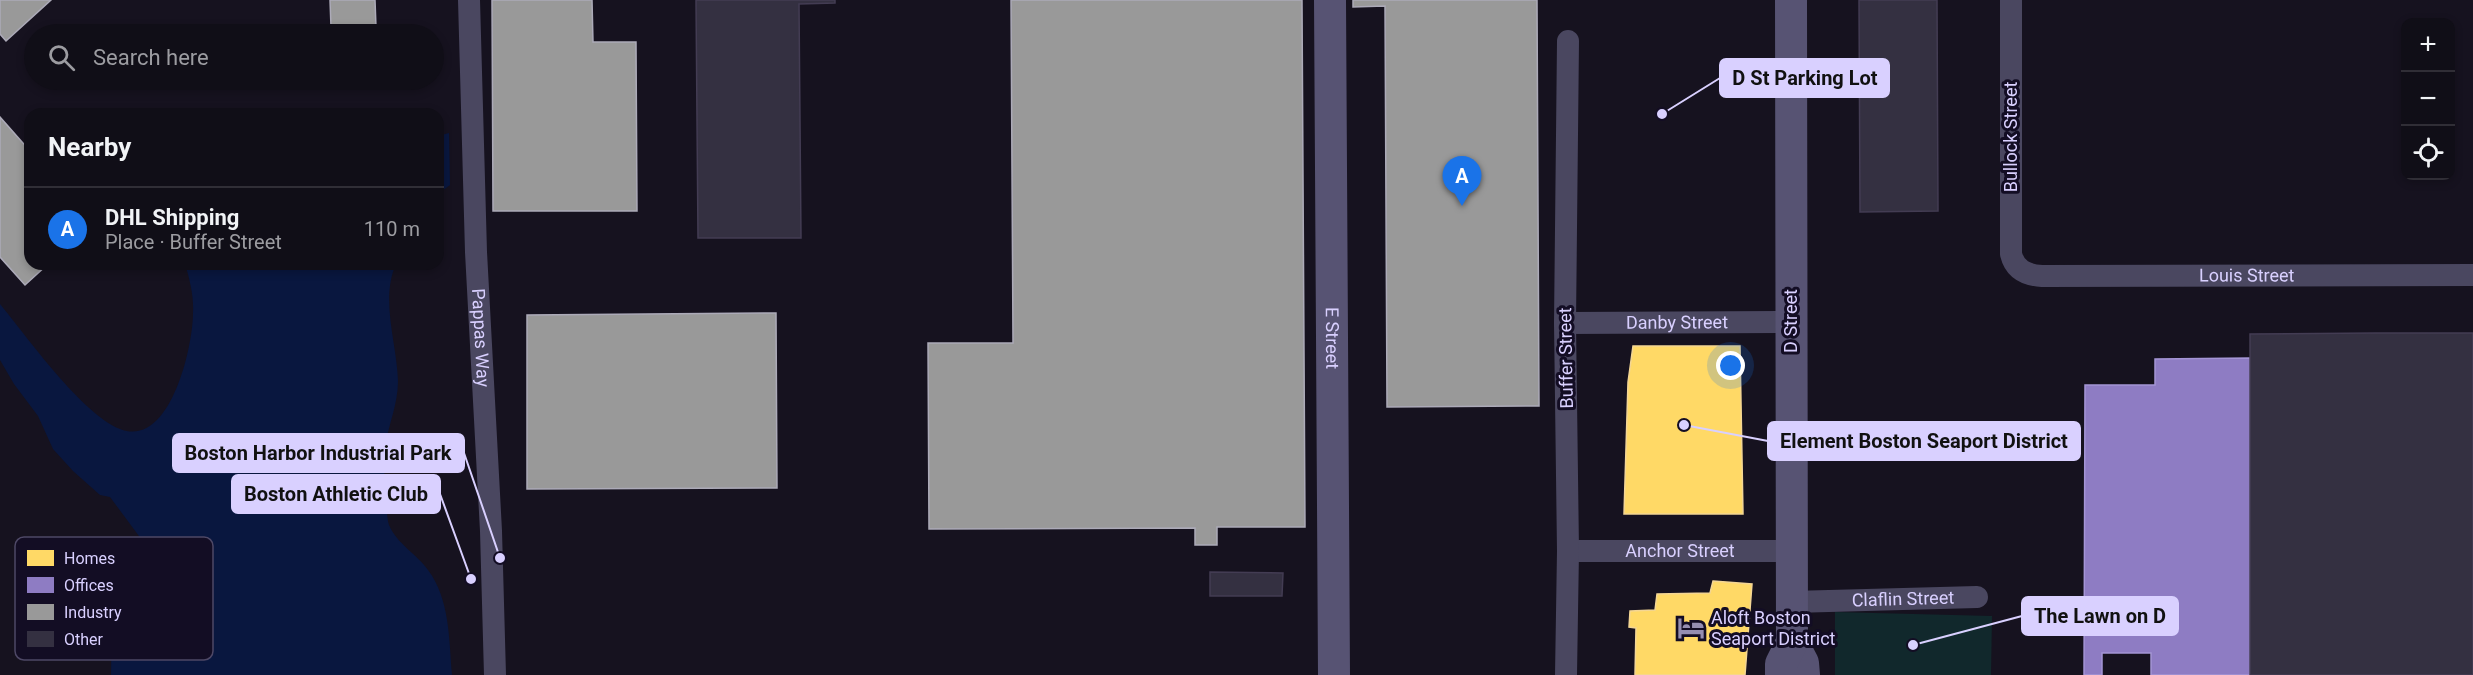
<!DOCTYPE html>
<meta charset="utf-8">
<style>
:root{--surface:#100e17;--page:#191720;--text:#f1f3f6;--muted:#9c9ca1;--line:#302e36;--accent:#1a73e8}
body{margin:0;font-family:Roboto,sans-serif;background:var(--page);color:var(--text)}
.controls{position:absolute;right:18px;top:18px;display:grid;overflow:hidden;border-radius:12px;box-shadow:0 3px 9px #0003}
.controls button{width:54px;height:54px;display:grid;place-items:center;padding:0;border:0;border-bottom:2px solid var(--line);background:var(--surface);color:var(--text);font:30px sans-serif}
.you{position:absolute;left:1731px;top:366px;width:21px;height:21px;margin:-15px;border:4px solid #fff;border-radius:50%;background:#1a73e8;box-shadow:0 0 0 9px #1a73e833}
.badge{display:grid;place-items:center;width:39px;height:39px;border-radius:50%;background:var(--accent);color:#fff;font-size:20px;font-weight:700}
.pin{position:absolute;translate:-50% -50px;filter:drop-shadow(0 2px 3px #0008)}
.pin::after{content:'';position:absolute;top:32px;width:21px;height:18px;background:inherit;clip-path:polygon(0 0,100% 0,50% 100%)}
.list{margin:0;padding:0;list-style:none}
h2{display:flex;justify-content:space-between;align-items:center;height:78px;margin:0;padding:0 24px;font-size:26px}
h2 small{font-size:20px;font-weight:400;color:var(--muted)}
.list li{display:grid;grid-template-columns:39px 1fr auto;gap:18px;align-items:center;box-sizing:border-box;height:84px;padding:0 24px;border-top:2px solid var(--line)}
.list b{display:block;font-size:22px;white-space:nowrap}
.list p{margin:0;font-size:20px;white-space:nowrap;color:var(--muted)}
.list em{font-size:20px;font-style:normal;color:var(--muted)}
.icon{flex:none;width:33px;height:33px;fill:none;stroke:currentColor;stroke-width:2;stroke-linecap:round;stroke-linejoin:round}
.map{position:relative;flex:none;width:2473px;height:675px;overflow:hidden}
.search{position:absolute;background:var(--surface);box-shadow:0 3px 9px #0003;left:24px;top:24px;width:420px;height:66px;display:flex;align-items:center;gap:15px;box-sizing:border-box;padding:0 21px;border-radius:33px;color:var(--muted);font-size:22px}
.panel{position:absolute;background:var(--surface);box-shadow:0 3px 9px #0003;left:24px;top:108px;width:420px;height:162px;border-radius:18px}
.map>svg:first-child{display:block}
</style>
<div class="map">
<svg width="2473" height="675" viewBox="0 0 2473 675">
<rect width="100%" height="100%" fill="#16121f"/>
<path fill="#11282c" d="M 1835,612 L 1992,616 L 1991,675 L 1835,675 Z"/>
<path fill="#09173f" d="M 449,133 L 450,185 L 438,194 L 438,136 Z
M 185,264 L 396,264 C 380,300 397,343 398,381 C 398,405 388,425 385,448 C 383,466 385,485 386,503 C 387,510 387,519 389,525 C 397,544 417,554 428,570 C 450,599 449,640 452,675 L 111,675 L 112,611 L 146,567 L 156,559 L 110,497 L 100,495 L 73,471 L 53,449 L 38,416 L 14,384 L 0,360 L 0,304 C 27,337 82,414 120,429 C 170,449 193,347 193,313 C 194,297 190,280 185,264 Z"/>
<path fill="#ffd966" stroke="#f4d694" stroke-width="1.5" d="M 1633,346 L 1740,346 L 1743,514 L 1624,514 L 1628,382 Z
M 1713,581 L 1752,584 L 1745,675 L 1635,675 L 1636,628 L 1629,627 L 1630,611 L 1655,610 L 1657,594 L 1710,593 Z"/>
<path fill="#8e7cc3" stroke="#a495d5" stroke-width="1.5" d="M 2250,358 L 2250,675 L 2151,675 L 2151,653 L 2102,653 L 2102,675 L 2084,675 L 2085,385 L 2155,385 L 2155,359 Z"/>
<path fill="#999" stroke="#acaab8" stroke-width="1.5" d="M 0,0 L 51,0 L 6,41 L 0,34 Z
M 330,0 L 375,0 L 376,27 L 331,27 Z
M 492,0 L 592,0 L 593,42 L 636,42 L 637,211 L 493,211 Z
M 1011,0 L 1302,0 L 1305,527 L 1217,527 L 1217,545 L 1195,545 L 1195,528 L 929,529 L 928,343 L 1013,343 Z
M 1353,0 L 1537,0 L 1539,406 L 1387,407 L 1385,6 L 1353,7 Z
M 0,117 L 30,151 L 30,264 L 48,264 L 25,285 L 0,257 Z
M 776,313 L 777,488 L 527,489 L 527,315 Z"/>
<path fill="#343041" stroke="#433c53" stroke-width="1.5" d="M 696,0 L 835,0 L 835,3 L 799,4 L 801,238 L 698,238 Z
M 1859,0 L 1937,0 L 1938,211 L 1860,212 Z
M 2375,333 L 2473,333 L 2473,675 L 2250,675 L 2250,334 Z
M 1210,572 L 1283,573 L 1282,596 L 1210,596 Z"/>
<g fill="none" stroke-linecap="round" stroke-linejoin="round">
<g stroke="#4a4760" stroke-width="22">
<path id="s1" d="M 469,0 L 476,252 L 491,531 L 495,675"/>
<path id="s2" d="M 2011,0 L 2011,254 C 2015,270 2026,275 2042,276 L 2473,275"/>
<path id="s3" d="M 1565,323 L 1792,322"/>
<path id="s4" d="M 1568,551 L 1792,551"/>
<path id="s5" d="M 1792,602 L 1977,597"/>
<path d="M 1566,675 L 1568,551 L 1565,323 L 1568,41"/>
</g>
<g stroke="#575373" stroke-width="32">
<path id="s6" d="M 1330,0 L 1334,675"/>
<path d="M 1792,642 L 1803,663 L 1804,675"/>
<path d="M 1781,675 L 1781,664 L 1792,642 L 1791,0"/>
</g>
</g>
<defs>
<symbol id="hotel-bare" viewBox="-9 -9 18 18"><path d="M-6-4.5h1.5V1H6V5H4.5V3h-9V5H-6ZM-4 0a1.8 1.8 0 1 1 3.6 0ZM.5 0V-2.5h3Q6-2.5 6 0Z" fill="#958eb1" stroke="#130d24" stroke-width="2.5" paint-order="stroke"/></symbol>
</defs>
<g fill-rule="evenodd">
<use href="#hotel-bare" x="1672" y="609" width="38" height="38"/>
</g>
<g text-anchor="middle" stroke-width="6" stroke-linejoin="round" paint-order="stroke">
<g font-size="18" fill="#d9d0ff" stroke="#130d24">
<text transform="translate(2011 137) rotate(-90)" y="6">Bullock Street</text>
<text dy="6" stroke="none"><textPath href="#s2" startOffset="500">Louis Street</textPath></text>
<text transform="translate(1791 321) rotate(-90)" y="6">D Street</text>
<text dy="6" stroke="none"><textPath href="#s3" startOffset="112">Danby Street</textPath></text>
<text dy="6" stroke="none"><textPath href="#s6" startOffset="338">E Street</textPath></text>
<text dy="6" stroke="none"><textPath href="#s1" startOffset="338">Pappas Way</textPath></text>
<text transform="translate(1566 358) rotate(-91)" y="6">Buffer Street</text>
<text dy="6" stroke="none"><textPath href="#s4" startOffset="112">Anchor Street</textPath></text>
<text dy="6" stroke="none"><textPath href="#s5" startOffset="111">Claflin Street</textPath></text>
</g>
<g font-size="18" fill="#d9d0ff" stroke="#130d24" text-anchor="start">
<text x="1711" y="624">Aloft Boston<tspan x="1711" dy="21">Seaport District</tspan></text>
</g>
</g>
<rect x="15" y="537" width="198" height="123" rx="9" fill="#130d24" stroke="#4e4866" stroke-width="1.5"/>
<rect x="27" y="550" width="27" height="16" fill="#ffd966"/>
<rect x="27" y="577" width="27" height="16" fill="#8e7cc3"/>
<rect x="27" y="604" width="27" height="16" fill="#999"/>
<rect x="27" y="631" width="27" height="16" fill="#343041"/>
<g font-size="16" fill="#d9d0ff">
<text x="64" y="564">Homes</text>
<text x="64" y="591">Offices</text>
<text x="64" y="618">Industry</text>
<text x="64" y="645">Other</text>
</g>
<path fill="none" stroke="#d9d0ff" stroke-width="2" d="M1662 114L1720 78M1684 425L1768 441M500 558L464 453M471 579L440 494M1913 645L2022 616"/>
<g fill="#d9d0ff" stroke="#130d24" stroke-width="2">
<circle cx="1662" cy="114" r="6"/>
<circle cx="1684" cy="425" r="6"/>
<circle cx="500" cy="558" r="6"/>
<circle cx="471" cy="579" r="6"/>
<circle cx="1913" cy="645" r="6"/>
</g>
<g fill="#d9d0ff" stroke="#d9d0ff" stroke-width="2">
<rect x="1720" y="59" width="169" height="38" rx="6"/>
<rect x="1768" y="422" width="312" height="38" rx="6"/>
<rect x="173" y="434" width="291" height="38" rx="6"/>
<rect x="232" y="475" width="208" height="38" rx="6"/>
<rect x="2022" y="597" width="156" height="38" rx="6"/>
</g>
<g font-size="20" text-anchor="middle" font-weight="bold" fill="#111">
<text x="1805" y="85">D St Parking Lot</text>
<text x="1924" y="448">Element Boston Seaport District</text>
<text x="318" y="460">Boston Harbor Industrial Park</text>
<text x="336" y="501">Boston Athletic Club</text>
<text x="2100" y="623">The Lawn on D</text>
</g>
</svg>
<div class="controls">
<button>+</button>
<button>−</button>
<button><svg class="icon" aria-label="locate" viewBox="0 0 24 24"><circle cx="12" cy="12" r="6"/><path d="M12 2v4M12 18v4M2 12h4M18 12h4"/></svg></button>
</div>
<div class="you"></div>
<div class="pin badge" style="left:1462px;top:206px">A</div>
<div class="search"><svg class="icon" aria-label="search" viewBox="0 0 24 24"><circle cx="10" cy="10" r="6"/><path d="M15 15l6 6"/></svg>Search here</div>
<section class="panel">
<h2>Nearby<small></small></h2>
<ul class="list">
<li><span class="badge">A</span><div><b>DHL Shipping</b><p>Place · Buffer Street</p></div><em>110 m</em></li>
</ul>
</section>
</div>
